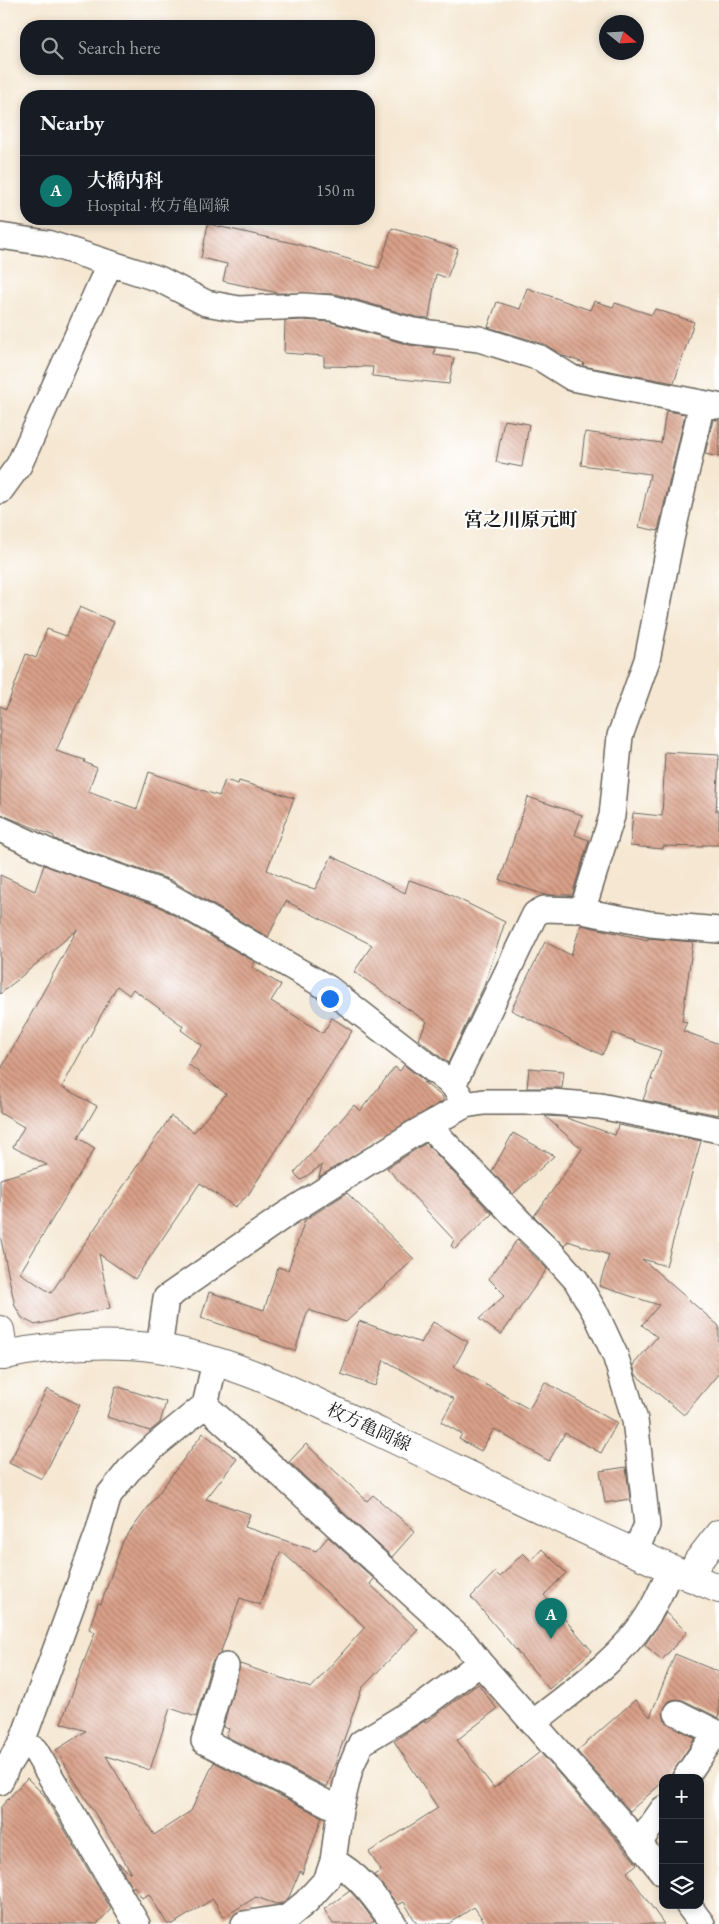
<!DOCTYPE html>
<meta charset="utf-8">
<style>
:root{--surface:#171b24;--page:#242831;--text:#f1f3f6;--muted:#9ea1a6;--line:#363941;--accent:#0f766e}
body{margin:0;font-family:"EB Garamond","Noto Serif JP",serif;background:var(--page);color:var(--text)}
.controls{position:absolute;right:15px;bottom:15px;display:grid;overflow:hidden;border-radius:10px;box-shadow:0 2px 8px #0003}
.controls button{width:45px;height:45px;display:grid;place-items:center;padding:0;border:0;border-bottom:1px solid var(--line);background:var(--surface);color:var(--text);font:25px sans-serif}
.compass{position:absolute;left:599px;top:15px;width:45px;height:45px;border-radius:50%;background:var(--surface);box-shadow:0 2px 8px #0003;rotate:108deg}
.you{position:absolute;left:329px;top:998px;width:18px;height:18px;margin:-12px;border:4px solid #fff;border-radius:50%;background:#1a73e8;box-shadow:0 0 0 8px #1a73e833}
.badge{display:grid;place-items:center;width:32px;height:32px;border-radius:50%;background:var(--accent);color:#fff;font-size:16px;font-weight:700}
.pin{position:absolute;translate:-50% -41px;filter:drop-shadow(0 1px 2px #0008)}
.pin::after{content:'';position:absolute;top:26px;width:18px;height:15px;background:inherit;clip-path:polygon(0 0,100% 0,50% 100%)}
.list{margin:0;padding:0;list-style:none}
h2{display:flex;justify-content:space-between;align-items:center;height:65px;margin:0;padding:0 20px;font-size:21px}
h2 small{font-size:16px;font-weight:400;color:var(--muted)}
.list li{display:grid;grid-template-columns:32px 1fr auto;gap:15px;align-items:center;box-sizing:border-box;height:70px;padding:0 20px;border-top:1px solid var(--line)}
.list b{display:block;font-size:19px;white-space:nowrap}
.list p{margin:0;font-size:16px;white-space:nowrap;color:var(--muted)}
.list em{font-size:16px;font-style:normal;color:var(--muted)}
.icon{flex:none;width:28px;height:28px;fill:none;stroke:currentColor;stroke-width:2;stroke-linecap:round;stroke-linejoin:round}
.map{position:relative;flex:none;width:719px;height:1924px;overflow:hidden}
.search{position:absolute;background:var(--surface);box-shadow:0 2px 8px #0003;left:20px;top:20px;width:355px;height:55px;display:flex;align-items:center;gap:12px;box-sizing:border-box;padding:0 18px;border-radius:20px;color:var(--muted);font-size:19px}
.panel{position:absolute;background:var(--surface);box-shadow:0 2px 8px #0003;left:20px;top:90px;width:355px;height:135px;border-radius:20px}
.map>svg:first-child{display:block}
</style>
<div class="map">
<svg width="719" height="1924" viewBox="0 0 719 1924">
<defs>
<pattern id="building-back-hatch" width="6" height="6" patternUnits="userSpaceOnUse" patternTransform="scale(1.25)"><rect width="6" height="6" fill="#d9a089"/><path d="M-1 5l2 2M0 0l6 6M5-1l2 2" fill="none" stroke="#af826f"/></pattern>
</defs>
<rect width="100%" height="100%" fill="#fff"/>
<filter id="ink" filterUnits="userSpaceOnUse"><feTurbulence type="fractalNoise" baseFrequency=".02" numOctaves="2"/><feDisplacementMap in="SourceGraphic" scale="10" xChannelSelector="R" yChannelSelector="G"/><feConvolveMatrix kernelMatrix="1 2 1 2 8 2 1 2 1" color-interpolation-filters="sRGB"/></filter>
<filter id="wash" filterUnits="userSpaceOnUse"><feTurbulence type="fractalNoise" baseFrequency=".0096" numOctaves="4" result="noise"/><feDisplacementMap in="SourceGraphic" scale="20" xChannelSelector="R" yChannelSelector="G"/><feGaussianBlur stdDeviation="1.12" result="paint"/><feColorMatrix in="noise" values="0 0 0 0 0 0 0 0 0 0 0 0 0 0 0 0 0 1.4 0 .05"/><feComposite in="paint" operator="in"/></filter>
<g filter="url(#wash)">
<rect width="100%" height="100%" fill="#f5e7d1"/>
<g id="blocks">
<path fill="url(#building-back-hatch)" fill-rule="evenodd" d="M 208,224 L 297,244 L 379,268 L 392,228 L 458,249 L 447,278 L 436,274 L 429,318 L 416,317 L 336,294 L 278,293 L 223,281 L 227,264 L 201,258 Z
M 527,288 L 590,310 L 594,301 L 613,307 L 615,303 L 652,315 L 655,309 L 694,322 L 674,383 L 583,366 L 584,363 L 564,356 L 544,344 L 488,327 L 497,302 L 520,309 Z
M 303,320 L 330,322 L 409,345 L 435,348 L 434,355 L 454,358 L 449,384 L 372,376 L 373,367 L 324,366 L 324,356 L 284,353 L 285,321 Z
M 666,411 L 685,414 L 658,531 L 639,527 L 650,474 L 581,465 L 585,432 L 661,443 Z
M 504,420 L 529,424 L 522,467 L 496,462 Z
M 713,420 L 719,420 L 719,457 L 705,454 Z
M 80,607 L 114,622 L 56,751 L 85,760 L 84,762 L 97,768 L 88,791 L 137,809 L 149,772 L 219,796 L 225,780 L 238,784 L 239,781 L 294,798 L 267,870 L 294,883 L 315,889 L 332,856 L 405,893 L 409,880 L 440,890 L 505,922 L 484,986 L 448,1063 L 418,1039 L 427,1022 L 354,972 L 372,945 L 286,901 L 268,937 L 171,880 L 63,843 L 54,838 L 54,836 L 0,814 L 0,706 L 6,709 L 26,654 L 36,658 L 47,629 L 66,636 Z
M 665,752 L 719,755 L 716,811 L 719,811 L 719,845 L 702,845 L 702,847 L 663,846 L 663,849 L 630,846 L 633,813 L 662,816 Z
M 528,797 L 582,815 L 575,835 L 589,840 L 572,895 L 545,895 L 500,880 Z
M 44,865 L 158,906 L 255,962 L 252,967 L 281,985 L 271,1001 L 323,1033 L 332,1018 L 352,1031 L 248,1195 L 235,1207 L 200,1183 L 135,1279 L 99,1254 L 110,1308 L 35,1325 L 22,1318 L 15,1306 L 0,1235 L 0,1179 L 47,1165 L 13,1147 L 24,1127 L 0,1113 L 0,1071 L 77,930 L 0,994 L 0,875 L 35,891 ZM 117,986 L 129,995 L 133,989 L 183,1026 L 181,1030 L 202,1045 L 188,1064 L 226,1094 L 194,1132 L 171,1116 L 51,1293 L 20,1273 L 95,1148 L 78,1138 L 97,1106 L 62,1087 Z
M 581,925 L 648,940 L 648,938 L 693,942 L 682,1021 L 687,1022 L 683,1031 L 719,1044 L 719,1115 L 643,1100 L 650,1080 L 653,1080 L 651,1079 L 661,1051 L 613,1033 L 602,1055 L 511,1010 L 545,942 L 571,955 Z
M 404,1065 L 427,1083 L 423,1082 L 443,1097 L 443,1101 L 319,1177 L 322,1165 L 301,1180 L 294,1173 L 354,1105 L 360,1111 L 395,1067 L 400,1071 Z
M 529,1068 L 564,1071 L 562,1088 L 527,1088 Z
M 545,1116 L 564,1117 L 615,1135 L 618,1125 L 701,1141 L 666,1266 L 642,1259 L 719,1326 L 719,1373 L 684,1415 L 636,1375 L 633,1365 L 657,1337 L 642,1325 L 659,1305 L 599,1286 L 609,1255 L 568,1241 L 564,1246 L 534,1216 L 582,1149 Z
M 513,1133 L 554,1156 L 513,1194 L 492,1171 Z
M 426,1143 L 492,1214 L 455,1249 L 451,1246 L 454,1240 L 387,1168 Z
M 347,1193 L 414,1259 L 346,1322 L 308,1310 L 295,1351 L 260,1339 L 260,1337 L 201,1318 L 209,1292 L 264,1310 L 278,1267 L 288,1270 L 305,1220 Z
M 517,1240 L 547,1269 L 501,1335 L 479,1319 L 505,1295 L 489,1279 Z
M 359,1321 L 421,1343 L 433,1322 L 468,1342 L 454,1367 L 529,1409 L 545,1382 L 617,1423 L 601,1453 L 565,1433 L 549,1461 L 494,1429 L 481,1451 L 459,1439 L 462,1434 L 441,1422 L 454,1399 L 384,1360 L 375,1386 L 341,1374 Z
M 116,1386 L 166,1402 L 160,1423 L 150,1431 L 107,1417 Z
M 47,1389 L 80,1405 L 42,1479 L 9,1463 Z
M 203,1433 L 237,1459 L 206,1499 L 250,1514 L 245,1527 L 316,1551 L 328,1537 L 374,1579 L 370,1584 L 418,1630 L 362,1688 L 327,1787 L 226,1736 L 229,1729 L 223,1727 L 240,1664 L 311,1688 L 365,1627 L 281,1551 L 260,1605 L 240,1598 L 220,1654 L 212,1662 L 196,1717 L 170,1708 L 150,1770 L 106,1756 L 154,1835 L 191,1811 L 214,1762 L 322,1817 L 302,1874 L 300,1871 L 289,1897 L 282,1903 L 276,1904 L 256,1897 L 224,1917 L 213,1899 L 173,1924 L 167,1924 L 149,1894 L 142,1898 L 134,1886 L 132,1888 L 118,1862 L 129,1873 L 131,1872 L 56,1750 L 86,1731 L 61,1723 L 95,1632 L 89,1629 L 98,1603 L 101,1604 L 123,1541 Z
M 306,1444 L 367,1501 L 373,1495 L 415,1531 L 392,1557 L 289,1462 Z
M 626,1467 L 630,1499 L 605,1503 L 600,1471 Z
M 542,1549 L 566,1573 L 544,1595 L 592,1651 L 549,1689 L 471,1597 L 495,1572 L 500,1577 L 523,1553 L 531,1561 Z
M 666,1613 L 687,1632 L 662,1660 L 645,1645 Z
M 675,1654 L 719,1672 L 719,1718 L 683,1700 L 676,1699 L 669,1701 L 663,1713 L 665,1721 L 695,1738 L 672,1774 L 667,1778 L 663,1778 L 663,1782 L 630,1811 L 577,1751 L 635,1700 L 650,1717 Z
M 478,1684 L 497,1709 L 457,1740 L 494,1788 L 540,1752 L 637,1864 L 627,1872 L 664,1924 L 486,1924 L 474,1907 L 448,1924 L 417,1924 L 404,1902 L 398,1905 L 374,1875 L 381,1871 L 369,1852 L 438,1808 L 394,1741 L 424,1721 L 425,1723 Z
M 27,1778 L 44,1795 L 111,1909 L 97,1924 L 0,1924 L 0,1808 Z
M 350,1891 L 363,1906 L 374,1921 L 369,1924 L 333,1924 L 324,1909 Z"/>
</g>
</g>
<g filter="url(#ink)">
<use href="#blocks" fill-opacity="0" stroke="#68635b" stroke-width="1"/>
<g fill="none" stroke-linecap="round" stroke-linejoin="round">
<defs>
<path id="minor" d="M 0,236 L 47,243 L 159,279 L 206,303 L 239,309 L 303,306 L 332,308 L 413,331 L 479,339 L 540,358 L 572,378 L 717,406
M 0,491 L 19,465 L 110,263
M 0,829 L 58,856 L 164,893 L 328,988 L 453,1085 L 462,1099
M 582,908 L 587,912 L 650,924 L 719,930
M 453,1085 L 535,914 L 544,909 L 577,910 L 582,908 L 585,902 L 612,816 L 620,736 L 647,660 L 669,548 L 702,403
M 429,1126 L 521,1223 L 551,1252 L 576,1280 L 597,1316 L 615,1355 L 635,1420 L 647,1525 L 635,1552
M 159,1349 L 166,1298 L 285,1215 L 413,1134 L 465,1105 L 484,1102 L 552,1102 L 600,1106 L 719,1130
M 205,1405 L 464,1642 L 480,1663 L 639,1843 L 663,1873
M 226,1666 L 204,1741 L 340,1810
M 677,1713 L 719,1734
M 533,1723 C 571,1692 615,1663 643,1623 C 655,1606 663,1587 671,1568
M 22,1742 L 35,1750 L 137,1924
M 685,1778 L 716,1733
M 0,1782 L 7,1766 L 22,1742 L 98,1533 L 109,1495 L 129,1470 L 156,1445 L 205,1405 L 215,1362
M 639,1843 L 663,1809
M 333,1861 C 360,1875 376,1899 394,1924
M 688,1905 L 702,1924
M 244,1924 L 288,1917 L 306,1902 L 327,1879 L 333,1861 L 340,1810 L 350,1769 L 361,1743 L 428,1702 L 480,1663"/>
<path id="tertiary" d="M 0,1330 L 4,1356
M 690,1577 L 698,1561 L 719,1534"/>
<path id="primary" d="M 0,1356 C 52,1345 104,1341 158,1348 C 238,1360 309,1399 381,1433 C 493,1486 605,1542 719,1589"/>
</defs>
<use href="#minor" stroke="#68635b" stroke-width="28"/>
<use href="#tertiary" stroke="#68635b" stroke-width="30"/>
<use href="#primary" stroke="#68635b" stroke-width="30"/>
<use href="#minor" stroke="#fff" stroke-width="25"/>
<use href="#tertiary" stroke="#fff" stroke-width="28"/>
<use href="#primary" stroke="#fff" stroke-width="28"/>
</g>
</g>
<g text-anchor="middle" stroke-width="4" stroke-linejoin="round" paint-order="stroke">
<g font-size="18" fill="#1c1c1c" stroke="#fff">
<text transform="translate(369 1427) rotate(25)" y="6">枚方亀岡線</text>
</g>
<g font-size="19" font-weight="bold" fill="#1c1c1c" stroke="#fff">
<text x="521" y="526">宮之川原元町</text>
</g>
</g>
</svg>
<div class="controls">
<button>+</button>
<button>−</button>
<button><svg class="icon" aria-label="layers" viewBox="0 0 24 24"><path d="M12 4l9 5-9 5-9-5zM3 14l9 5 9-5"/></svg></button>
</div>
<svg class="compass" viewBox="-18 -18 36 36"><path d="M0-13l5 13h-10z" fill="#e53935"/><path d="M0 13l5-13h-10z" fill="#9ea1a6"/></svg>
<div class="you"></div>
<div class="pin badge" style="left:551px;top:1639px">A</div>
<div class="search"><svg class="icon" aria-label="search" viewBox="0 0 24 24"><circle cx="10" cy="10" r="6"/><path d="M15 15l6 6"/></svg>Search here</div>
<section class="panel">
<h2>Nearby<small></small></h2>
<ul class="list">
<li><span class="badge">A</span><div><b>大橋内科</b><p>Hospital · 枚方亀岡線</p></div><em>150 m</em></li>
</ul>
</section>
</div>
